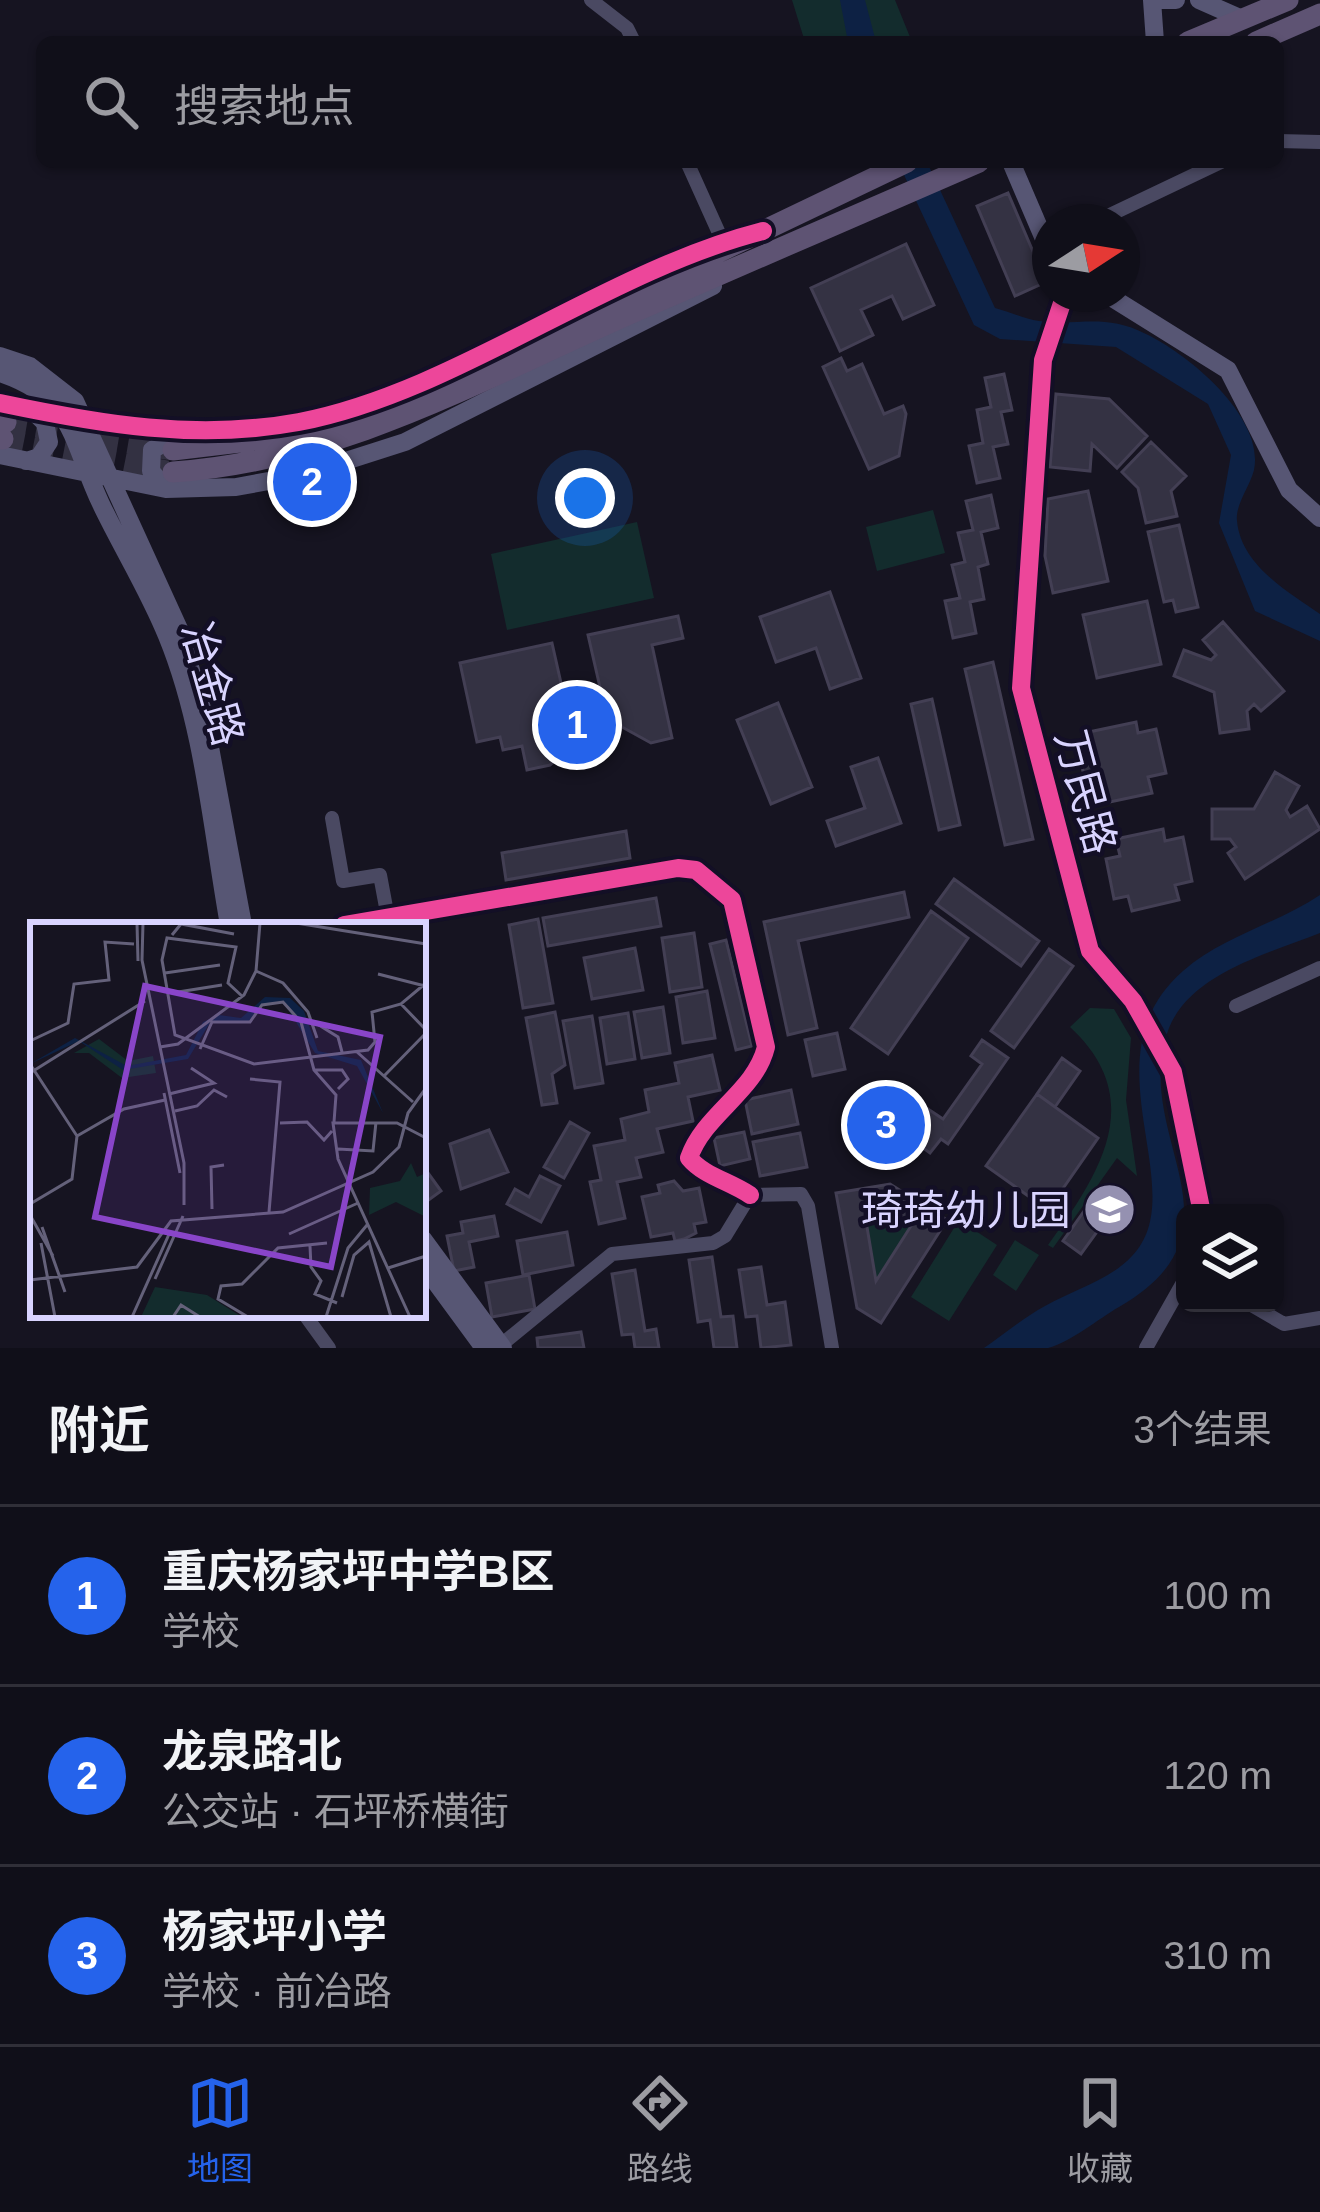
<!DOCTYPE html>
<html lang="zh">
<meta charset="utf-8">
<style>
:root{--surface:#100f19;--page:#191822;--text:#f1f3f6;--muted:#9c9ca2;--line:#302f38;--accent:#2563eb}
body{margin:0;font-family:Helvetica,"Noto Sans SC",sans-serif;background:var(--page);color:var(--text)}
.controls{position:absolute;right:36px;bottom:36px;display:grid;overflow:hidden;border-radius:18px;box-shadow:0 3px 9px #0004}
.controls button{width:108px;height:108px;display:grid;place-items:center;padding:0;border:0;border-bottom:3px solid var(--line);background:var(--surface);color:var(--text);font:60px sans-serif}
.compass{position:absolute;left:1032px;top:204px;width:108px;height:108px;border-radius:50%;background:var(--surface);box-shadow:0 3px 9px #0004;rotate:78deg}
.you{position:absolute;left:585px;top:498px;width:42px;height:42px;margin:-30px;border:9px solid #fff;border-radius:50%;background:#1a73e8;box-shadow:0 0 0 18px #1a73e833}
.badge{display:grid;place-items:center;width:78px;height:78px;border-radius:50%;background:var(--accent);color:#fff;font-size:39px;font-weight:700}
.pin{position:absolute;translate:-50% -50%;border:6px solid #fff;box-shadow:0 3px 12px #0006}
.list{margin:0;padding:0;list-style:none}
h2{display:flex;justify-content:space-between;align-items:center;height:156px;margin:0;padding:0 48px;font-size:51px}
h2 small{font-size:39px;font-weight:400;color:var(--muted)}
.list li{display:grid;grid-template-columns:78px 1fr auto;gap:36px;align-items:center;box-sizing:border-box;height:180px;padding:0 48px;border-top:3px solid var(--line)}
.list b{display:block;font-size:45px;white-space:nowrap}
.list p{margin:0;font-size:39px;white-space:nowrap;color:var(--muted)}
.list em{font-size:39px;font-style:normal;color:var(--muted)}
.icon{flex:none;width:66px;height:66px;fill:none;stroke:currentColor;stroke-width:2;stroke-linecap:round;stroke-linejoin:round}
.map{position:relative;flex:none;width:1320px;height:1348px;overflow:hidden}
.search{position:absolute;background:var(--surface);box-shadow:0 3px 9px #0004;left:36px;right:36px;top:36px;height:132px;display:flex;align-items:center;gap:30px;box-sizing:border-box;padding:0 42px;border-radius:18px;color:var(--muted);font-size:45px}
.sheet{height:696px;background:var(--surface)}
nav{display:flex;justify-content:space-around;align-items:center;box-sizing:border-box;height:168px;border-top:3px solid var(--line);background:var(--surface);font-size:33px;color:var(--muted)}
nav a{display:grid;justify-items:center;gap:6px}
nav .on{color:var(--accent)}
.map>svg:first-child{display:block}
</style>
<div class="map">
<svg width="1320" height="1348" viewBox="0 0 1320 1348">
<rect width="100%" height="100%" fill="#161421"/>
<path fill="#132c2d" d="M 792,0 L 895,0 L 912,42 L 805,42 Z
M 933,510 L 945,553 L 877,571 L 866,527 Z
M 637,522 L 654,598 L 507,630 L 491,554 Z
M 1090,1008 L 1114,1009 L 1131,1038 L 1126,1100 L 1137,1176 L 1117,1158 L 1053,1248 L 1048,1245 C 1099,1175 1149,1100 1070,1027 Z
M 896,1215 L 911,1226 L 876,1281 L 866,1221 Z
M 959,1220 L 997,1245 L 949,1321 L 911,1297 Z
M 1015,1240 L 1039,1255 L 1016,1291 L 993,1275 Z"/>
<path fill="#0d2144" d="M 840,0 L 865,0 L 876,42 L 848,42 Z
M 898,162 L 927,162 L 995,308 C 1010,312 1025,319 1039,321 C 1080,326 1105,313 1146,334 C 1188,354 1265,417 1254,470 C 1250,486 1235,505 1237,521 C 1241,565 1288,592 1320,614 L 1320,641 L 1255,611 L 1219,523 L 1231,455 L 1208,404 L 1116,347 L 1000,339 L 974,325 Z
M 1320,895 L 1320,933 C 1270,953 1191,973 1169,1028 C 1128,1135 1256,1228 1119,1307 C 1098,1319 1071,1342 1048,1348 C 1029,1348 1003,1348 984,1348 C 1004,1334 1023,1318 1045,1306 C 1073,1290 1110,1280 1132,1256 C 1195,1190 1083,1058 1183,971 C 1223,936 1277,924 1320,895 Z"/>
<path fill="#343243" stroke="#433f54" stroke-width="3" fill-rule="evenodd" d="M 1008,193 L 1046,282 L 1015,296 L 977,206 Z
M 906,244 L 934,305 L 903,319 L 892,296 L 861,310 L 873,335 L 840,351 L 811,288 Z
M 841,358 L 847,371 L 862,364 L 884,414 L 903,406 L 906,414 L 899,456 L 869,469 L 823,367 Z
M 1004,374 L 1012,410 L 1001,412 L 1008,444 L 993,447 L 1000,478 L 977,483 L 969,446 L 983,443 L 977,410 L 991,407 L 985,378 Z
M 1056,394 L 1109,399 L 1147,436 L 1117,468 L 1092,444 L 1090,471 L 1050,467 Z
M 1151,442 L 1186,476 L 1171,491 L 1177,516 L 1146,523 L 1138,488 L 1122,472 Z
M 1088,491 L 1108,581 L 1053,593 L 1045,556 L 1048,499 Z
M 991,495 L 998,528 L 981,532 L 988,564 L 978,567 L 984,599 L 970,602 L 976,633 L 953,638 L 945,601 L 960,598 L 952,565 L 965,562 L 958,533 L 973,530 L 966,501 Z
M 1179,525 L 1198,607 L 1176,612 L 1173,600 L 1164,602 L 1148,532 Z
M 830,592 L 861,678 L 830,689 L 816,648 L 776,662 L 760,617 Z
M 1147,601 L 1161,664 L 1097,678 L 1083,615 Z
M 678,616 L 683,638 L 652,645 L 672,738 L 651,743 L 622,727 L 609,695 L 602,696 L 588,635 Z
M 1223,622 L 1284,691 L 1261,711 L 1254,704 L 1247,711 L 1249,729 L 1220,733 L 1214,692 L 1174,676 L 1184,650 L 1211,660 L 1216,655 L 1203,640 Z
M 552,643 L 572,732 L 566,751 L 550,765 L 527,770 L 522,746 L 503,750 L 500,737 L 477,742 L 460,663 Z
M 993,662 L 1033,839 L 1005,845 L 965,669 Z
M 932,699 L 960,825 L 939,830 L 911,704 Z
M 778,703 L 812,787 L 771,804 L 737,720 Z
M 1136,722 L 1138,733 L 1156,729 L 1166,773 L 1148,777 L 1152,793 L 1105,803 L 1101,788 L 1087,791 L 1079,752 L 1093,749 L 1089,732 Z
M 878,758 L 901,823 L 836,846 L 827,821 L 865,808 L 851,767 Z
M 1275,772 L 1299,786 L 1286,810 L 1290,817 L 1307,806 L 1320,829 L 1245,879 L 1228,853 L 1236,847 L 1230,839 L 1212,839 L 1212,809 L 1254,809 Z
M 1163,829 L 1165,841 L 1183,837 L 1192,881 L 1175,885 L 1179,900 L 1132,911 L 1128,896 L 1114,899 L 1106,859 L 1120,856 L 1116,839 Z
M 626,831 L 630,858 L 506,880 L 502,853 Z
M 954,879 L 1039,941 L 1021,966 L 936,904 Z
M 904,892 L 909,917 L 798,941 L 817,1028 L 788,1035 L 764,922 Z
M 656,898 L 661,926 L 548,946 L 543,918 Z
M 931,911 L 968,938 L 888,1054 L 851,1028 Z
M 538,919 L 553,1003 L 523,1008 L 509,925 Z
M 694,933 L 702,987 L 670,992 L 662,938 Z
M 726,940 L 752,1046 L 736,1050 L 710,944 Z
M 635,948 L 643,990 L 592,999 L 584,958 Z
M 1049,949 L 1073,966 L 1014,1048 L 991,1031 Z
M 707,991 L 715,1038 L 683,1043 L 676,997 Z
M 663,1007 L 670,1053 L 642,1058 L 634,1012 Z
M 555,1012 L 565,1065 L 552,1074 L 557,1103 L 542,1105 L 526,1018 Z
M 628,1013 L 635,1059 L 607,1064 L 600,1018 Z
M 592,1016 L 603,1083 L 575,1088 L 563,1021 Z
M 837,1033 L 845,1069 L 813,1076 L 805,1040 Z
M 982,1040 L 1008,1058 L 948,1144 L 941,1139 L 930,1153 L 902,1133 L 922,1105 L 943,1119 L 982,1064 L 971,1056 Z
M 712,1055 L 720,1090 L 688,1097 L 693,1121 L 657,1129 L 663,1152 L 636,1158 L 641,1177 L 617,1182 L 625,1218 L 599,1224 L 590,1182 L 601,1180 L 594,1146 L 625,1140 L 621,1119 L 649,1112 L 645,1090 L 679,1083 L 675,1063 Z
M 1062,1058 L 1080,1071 L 1055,1107 L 1037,1094 Z
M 791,1090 L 798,1124 L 752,1134 L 745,1100 Z
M 1037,1094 L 1098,1138 L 1048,1210 L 986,1166 Z
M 570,1122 L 589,1133 L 564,1178 L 544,1167 Z
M 489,1130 L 508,1172 L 461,1189 L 450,1144 Z
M 744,1132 L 750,1159 L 720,1166 L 714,1138 Z
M 800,1133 L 807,1167 L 760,1176 L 753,1142 Z
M 423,1166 L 441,1191 L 423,1204 Z
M 540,1176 L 560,1186 L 541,1222 L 507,1204 L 515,1189 L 529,1197 Z
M 674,1181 L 683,1191 L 699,1188 L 706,1222 L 694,1224 L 696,1233 L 684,1239 L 675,1241 L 673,1233 L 651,1237 L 642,1197 L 660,1193 L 658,1185 Z
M 890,1184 L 947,1220 L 881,1323 L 857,1308 L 836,1193 ZM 896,1215 L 911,1226 L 876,1281 L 866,1221 Z
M 1101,1187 L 1120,1200 L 1081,1254 L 1063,1241 Z
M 494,1216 L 498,1236 L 469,1242 L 474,1267 L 454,1271 L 447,1236 L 463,1233 L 461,1222 Z
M 567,1232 L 573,1265 L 523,1275 L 517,1241 Z
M 712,1257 L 721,1317 L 733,1316 L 737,1348 L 714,1348 L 710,1320 L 698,1322 L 689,1260 Z
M 761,1267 L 767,1305 L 785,1302 L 791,1345 L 761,1348 L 757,1316 L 746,1317 L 739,1270 Z
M 635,1270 L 645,1331 L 656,1329 L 659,1348 L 635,1348 L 633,1334 L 622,1335 L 612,1274 Z
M 529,1275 L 535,1309 L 492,1317 L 486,1283 Z
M 581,1332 L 584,1348 L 538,1348 L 537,1338 Z"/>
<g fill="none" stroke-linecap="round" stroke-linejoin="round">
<path stroke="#333142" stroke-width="21" stroke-dasharray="21 10" stroke-linecap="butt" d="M 6,422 L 172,450
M 3,439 L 167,471"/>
<path stroke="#4a4962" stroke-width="14" d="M 591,0 L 627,28 L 634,42
M 1278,141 L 1320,142
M 687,162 L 723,242
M 1095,222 L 1221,162
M 1065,294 L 1043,360 L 1021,688 L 1090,951 L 1133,1001 L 1173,1072 L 1202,1213
M 332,818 L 343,881 L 380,875 L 388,918
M 344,925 L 678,868 L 696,870 L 732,900 L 766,1047 C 755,1092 704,1114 689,1158 C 704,1176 729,1181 750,1195
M 1236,1006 L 1320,968
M 1248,1303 L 1284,1324 L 1320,1318
M 305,1315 L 329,1348
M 501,1345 L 612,1254 L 713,1243 L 725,1236 L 750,1195 L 801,1194 L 808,1206 L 832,1348
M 1146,1348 L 1185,1279"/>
<path stroke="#575674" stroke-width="18" d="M 1152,0 L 1155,42
M 1158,0 L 1176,0
M 1199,0 L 1242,19
M 1011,162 L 1050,253
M 1106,294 L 1228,370 L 1289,490 L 1320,518
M 0,356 L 30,366 L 75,401 L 179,629 L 204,715 L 243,925
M 0,373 C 75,398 71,441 101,504 C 122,548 149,591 167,636 C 204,726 212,830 229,925
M 0,403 C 59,416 121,431 181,433 C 380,439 543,303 723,241
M 0,455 L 166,489 L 236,487 L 302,475 L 405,442 L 713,286
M 26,461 L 39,457 L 49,442 L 45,423 L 32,410
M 166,489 L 151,471 L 152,450 L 181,433
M 423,1239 L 503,1348
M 423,1265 L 484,1348"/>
<path stroke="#5e5373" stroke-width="21" d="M 1188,42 L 1288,0
M 1256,42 L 1320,14
M 0,421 L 6,422
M 0,439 L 3,439
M 173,450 L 309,434 L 397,406 L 907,162
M 173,472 C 349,460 493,372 652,304 C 761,257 870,209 979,162"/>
<defs>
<path id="cycleway" d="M 1065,294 L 1043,360 L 1021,688 L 1090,951 L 1133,1001 L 1173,1072 L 1202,1213
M 0,403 C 100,424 196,441 299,422 C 456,392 603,272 763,231
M 344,925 L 678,868 L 696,870 L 732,900 L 766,1047 C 755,1092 704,1114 689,1158 C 704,1176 729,1181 750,1195"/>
</defs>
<use href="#cycleway" stroke="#130f26" stroke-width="26"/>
<use href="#cycleway" stroke="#ed469a" stroke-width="18"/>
</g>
<defs>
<symbol id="school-disc" viewBox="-11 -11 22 22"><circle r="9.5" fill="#9591b1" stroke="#130f26"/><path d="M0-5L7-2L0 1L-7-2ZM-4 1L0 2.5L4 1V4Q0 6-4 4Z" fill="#fff"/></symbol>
</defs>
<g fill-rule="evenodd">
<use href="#school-disc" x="1080" y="1180" width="59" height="59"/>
</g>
<g text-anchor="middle" stroke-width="9" stroke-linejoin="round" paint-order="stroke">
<g font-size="42" fill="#d9d4ff" stroke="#130f26">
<text transform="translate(213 684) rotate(74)" y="15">冶金路</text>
<text transform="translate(1086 792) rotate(75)" y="15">万民路</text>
</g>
<g font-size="42" fill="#d9d4ff" stroke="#130f26" text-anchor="end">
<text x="1071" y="1225">琦琦幼儿园</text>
</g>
</g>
<g transform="translate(30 922)">
<rect width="396" height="396" fill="#161421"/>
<path d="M 69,117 L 98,139 L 123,134 L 126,151 L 92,156 L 59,131 L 44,131 ZM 381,241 L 387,255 L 396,251 L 396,295 L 366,280 L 339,293 L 340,266 L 370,259 ZM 125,365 L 177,373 L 212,395 L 111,395 Z" fill="#132c2d"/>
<path d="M 235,75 L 260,76 L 274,89 L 288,129 L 331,138 L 353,191 L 327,144 L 285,131 L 253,79 L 232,82 L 219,99 L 181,99 L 158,137 L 93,148 L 49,119 L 0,142 L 45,116 L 97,144 L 156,133 L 173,100 L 189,93 L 211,96 Z" fill="#0d2144"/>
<path fill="none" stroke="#64617a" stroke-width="3" d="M 107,1 L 108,39M 113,1 L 112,38 L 154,241 L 154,283M 266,1 L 396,22M 142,13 L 151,2 L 204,12M 226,49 L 253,61 L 278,90 L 287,116M 135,51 L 190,43M 348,52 L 395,64M 148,70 L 192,63M 213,75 L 198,61 L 206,25 L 137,16 L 132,38 L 145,113 L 224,142 L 338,128 L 345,120 L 342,90 L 371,82 L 396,61M 371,82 L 396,108M 284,100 L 308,115 L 312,130M 0,119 L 38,101 L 44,62 L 79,58 L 75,20 L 104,22M 130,125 L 148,122 L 214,73 L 226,49 L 230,1M 170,127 L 182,100 L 220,100 L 232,83 L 253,80 L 271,100 L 284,148 L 306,173 L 304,200M 327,130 L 383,180M 0,142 L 47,214 L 42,257 L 0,282M 284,148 L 312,148 L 318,157 L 308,167M 0,151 L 115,79M 354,154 L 396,111M 220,157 L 250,160 L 239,290M 134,171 L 150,251M 139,172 L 184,161 L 161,146M 145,189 L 167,184 L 184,168 L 197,175M 250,201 L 277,200 L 294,218 L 302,209M 47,214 L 94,187 L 135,178M 308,227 L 343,229 L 346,200M 182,287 L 181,245 L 194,243M 0,293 L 23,334M 12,305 L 35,370M 259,312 L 328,281M 11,321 L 25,395M 280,324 L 281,345 L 291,359 L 285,372 L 307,381M 358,346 L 396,334M 125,357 L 153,294M 0,358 L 107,345 L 141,299 L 253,290 L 343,250 L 369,225 L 378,191 L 396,166M 312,375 L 324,333 L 339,320 L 361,395M 102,395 L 140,310M 143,395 L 151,383 L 170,395M 218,395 L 188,377 L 191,364 L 212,362 L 248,326 L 297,321M 296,395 L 318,326 L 337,303M 380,395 L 308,237 L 303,201 L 367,201 L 396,216"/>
<path fill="#8945c9" fill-opacity="0.15" stroke="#8945c9" stroke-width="6" d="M 115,64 L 350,115 L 301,345 L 65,295 Z"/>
<rect width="396" height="396" fill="none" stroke="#d9d4ff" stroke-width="6"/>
</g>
</svg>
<div class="controls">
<button><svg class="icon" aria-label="layers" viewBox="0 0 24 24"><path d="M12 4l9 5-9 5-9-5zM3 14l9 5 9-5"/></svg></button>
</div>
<svg class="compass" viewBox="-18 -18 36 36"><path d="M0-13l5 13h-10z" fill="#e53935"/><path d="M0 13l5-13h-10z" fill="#9c9ca2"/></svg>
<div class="you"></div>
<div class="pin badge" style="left:577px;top:725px">1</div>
<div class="pin badge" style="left:312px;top:482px">2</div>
<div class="pin badge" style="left:886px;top:1125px">3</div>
<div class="search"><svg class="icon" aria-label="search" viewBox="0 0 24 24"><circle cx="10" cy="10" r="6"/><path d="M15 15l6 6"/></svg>搜索地点</div>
</div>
<section class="sheet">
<h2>附近<small>3个结果</small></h2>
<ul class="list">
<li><span class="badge">1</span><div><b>重庆杨家坪中学B区</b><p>学校</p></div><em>100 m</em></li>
<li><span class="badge">2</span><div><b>龙泉路北</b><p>公交站 · 石坪桥横街</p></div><em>120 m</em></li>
<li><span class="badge">3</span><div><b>杨家坪小学</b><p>学校 · 前冶路</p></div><em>310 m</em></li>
</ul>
</section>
<nav>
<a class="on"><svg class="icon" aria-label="map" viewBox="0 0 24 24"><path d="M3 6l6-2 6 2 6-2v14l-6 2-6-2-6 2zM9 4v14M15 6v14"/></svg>地图</a>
<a><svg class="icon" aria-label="directions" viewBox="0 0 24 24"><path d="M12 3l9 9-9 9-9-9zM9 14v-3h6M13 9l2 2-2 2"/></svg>路线</a>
<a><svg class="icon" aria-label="saved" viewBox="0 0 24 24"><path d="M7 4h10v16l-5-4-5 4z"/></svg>收藏</a>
</nav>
